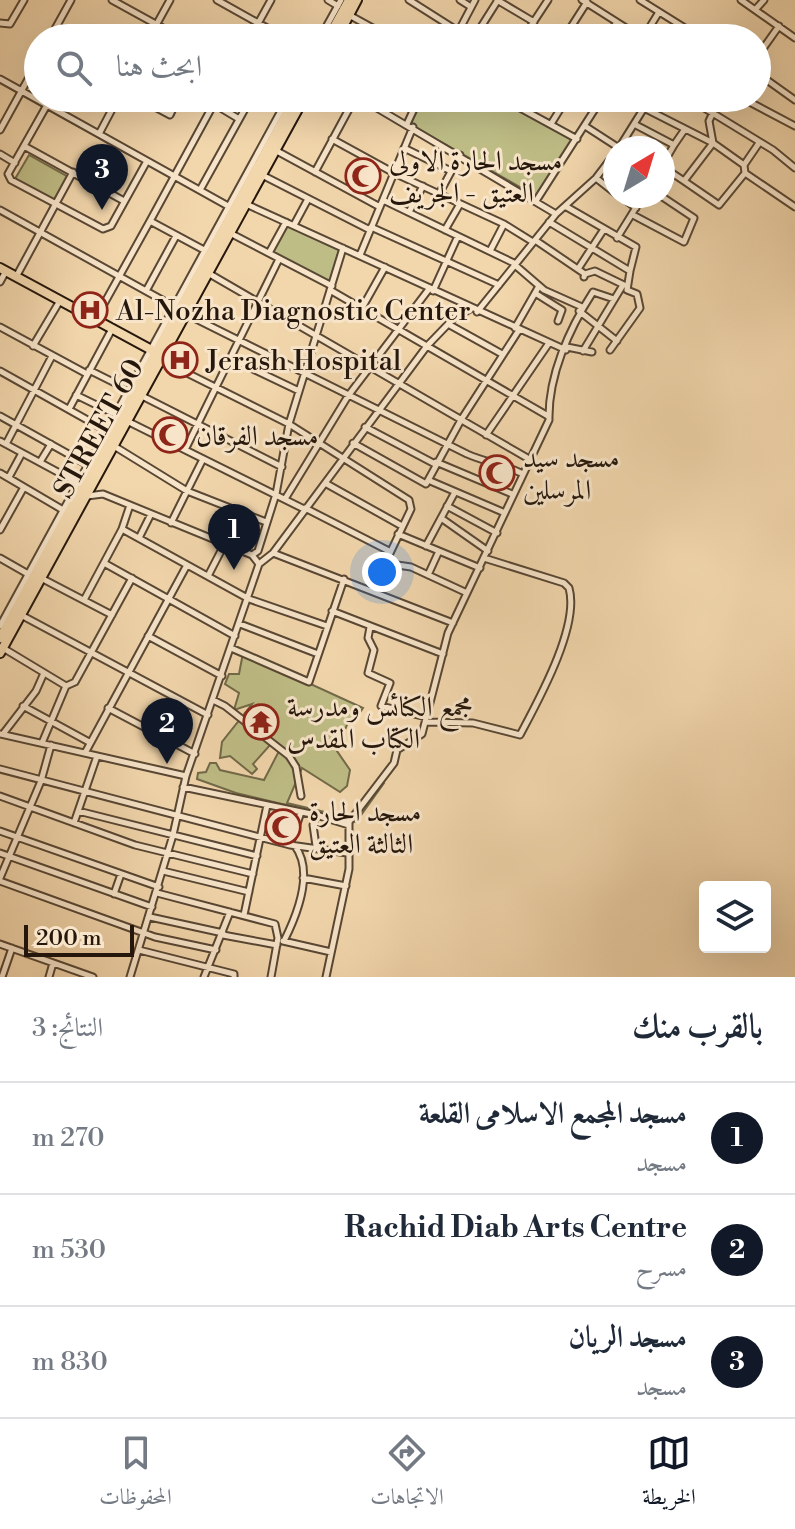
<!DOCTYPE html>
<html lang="ar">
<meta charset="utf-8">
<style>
:root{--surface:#fff;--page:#f2f2f3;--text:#1f2937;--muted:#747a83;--line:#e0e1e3;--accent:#111827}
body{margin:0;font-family:"Libre Bodoni",Amiri,serif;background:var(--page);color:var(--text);direction:rtl}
.controls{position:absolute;right:24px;bottom:24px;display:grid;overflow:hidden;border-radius:8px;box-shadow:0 8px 32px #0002}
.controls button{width:72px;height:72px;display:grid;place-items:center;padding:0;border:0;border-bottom:2px solid var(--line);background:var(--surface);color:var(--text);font:40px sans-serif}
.compass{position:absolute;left:603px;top:136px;width:72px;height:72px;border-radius:50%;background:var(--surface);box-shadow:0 8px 32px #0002;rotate:38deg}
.scale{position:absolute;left:24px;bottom:20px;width:110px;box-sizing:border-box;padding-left:8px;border:4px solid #25170c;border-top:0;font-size:22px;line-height:28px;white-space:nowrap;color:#25170c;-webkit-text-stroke:6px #f7e4c9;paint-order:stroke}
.you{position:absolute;left:382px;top:572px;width:28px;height:28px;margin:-20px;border:6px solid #fff;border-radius:50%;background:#1a73e8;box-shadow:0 0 0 12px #1a73e833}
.badge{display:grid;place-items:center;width:52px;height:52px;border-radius:50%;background:var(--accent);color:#fff;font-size:26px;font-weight:700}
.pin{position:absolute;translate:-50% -66px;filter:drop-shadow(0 2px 4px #0008)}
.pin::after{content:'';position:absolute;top:42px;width:28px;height:24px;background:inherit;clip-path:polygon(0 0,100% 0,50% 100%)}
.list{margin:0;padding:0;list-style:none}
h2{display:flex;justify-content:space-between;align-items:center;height:104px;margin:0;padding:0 32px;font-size:34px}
h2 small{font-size:26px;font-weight:400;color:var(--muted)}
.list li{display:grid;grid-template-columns:52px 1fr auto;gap:24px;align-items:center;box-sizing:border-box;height:112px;padding:0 32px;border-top:2px solid var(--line)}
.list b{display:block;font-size:30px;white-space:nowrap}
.list p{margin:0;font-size:26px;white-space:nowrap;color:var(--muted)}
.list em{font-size:26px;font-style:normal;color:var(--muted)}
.icon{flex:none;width:44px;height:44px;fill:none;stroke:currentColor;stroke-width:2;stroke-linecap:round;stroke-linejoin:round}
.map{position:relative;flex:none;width:795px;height:977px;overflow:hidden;direction:ltr}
.search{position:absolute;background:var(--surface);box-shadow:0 8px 32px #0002;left:24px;right:24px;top:24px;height:88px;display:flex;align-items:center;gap:20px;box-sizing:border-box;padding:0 28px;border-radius:44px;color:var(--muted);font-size:30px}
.sheet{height:440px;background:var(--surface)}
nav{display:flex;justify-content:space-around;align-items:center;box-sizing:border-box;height:112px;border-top:2px solid var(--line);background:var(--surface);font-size:22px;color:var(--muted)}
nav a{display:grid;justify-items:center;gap:4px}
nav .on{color:var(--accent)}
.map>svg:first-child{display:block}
</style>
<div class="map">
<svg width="795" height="977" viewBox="0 0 795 977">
<rect width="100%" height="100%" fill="#f2d6ac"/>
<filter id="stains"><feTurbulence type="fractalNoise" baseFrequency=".0025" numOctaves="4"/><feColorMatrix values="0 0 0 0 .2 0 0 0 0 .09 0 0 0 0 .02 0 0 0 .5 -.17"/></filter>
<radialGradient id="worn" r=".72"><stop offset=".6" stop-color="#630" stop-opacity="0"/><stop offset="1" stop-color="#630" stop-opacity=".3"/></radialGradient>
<path fill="#bfbd86" stroke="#726a49" stroke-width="2" d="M 424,98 L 497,98 L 576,141 L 539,198 L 410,124 Z
M 29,155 L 70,178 L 57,203 L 15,179 Z
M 287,226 L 340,250 L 329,284 L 272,252 Z
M 243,653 L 363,708 L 357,717 L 348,722 L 337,751 L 350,770 L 347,786 L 340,792 L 302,768 L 287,803 L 350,818 L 380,778 L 384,783 L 356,822 L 236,793 L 197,779 L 198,773 L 206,772 L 210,763 L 216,763 L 220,770 L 264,780 L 279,751 L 270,745 L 253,764 L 257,769 L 252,774 L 230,756 L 220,758 L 222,742 L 252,704 L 234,710 L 239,693 L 225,684 L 229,674 L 239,674 Z"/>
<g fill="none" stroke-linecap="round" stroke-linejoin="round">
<defs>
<path id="minor" d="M 112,0 L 181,38
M 217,0 L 285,38
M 328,0 L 338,6
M 409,0 L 469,38
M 460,0 L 471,7
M 497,0 L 534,22
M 582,0 L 642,38
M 640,0 L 701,38
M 741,0 L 795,38
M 755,10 L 764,0
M 349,15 L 391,38
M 0,23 L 10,24 L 24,0
M 50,38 L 71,0
M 92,38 L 100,30 L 114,38
M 149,38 L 170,0
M 250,38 L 271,0
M 320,38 L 341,0
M 372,38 L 377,30
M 455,38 L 475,0
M 474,38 L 498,0
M 523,38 L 548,0
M 564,38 L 587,2
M 607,38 L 617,22
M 643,38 L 659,12
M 757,57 L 779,26
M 757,73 L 795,100
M 0,79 L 228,206
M 138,98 L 170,115 L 178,98
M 360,98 L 556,214
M 502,98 L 577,139
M 688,98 L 773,150 L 795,168
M 742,98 L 795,126
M 214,104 L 239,119
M 47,105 L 8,174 L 11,180 L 103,229 L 111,226 L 147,161
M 518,107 L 524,98
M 644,108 L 713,143 L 744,165
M 407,124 L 419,98
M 551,124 L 567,98
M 634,124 L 674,145 L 663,164
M 585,126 L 619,148
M 0,130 L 38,61
M 99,134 L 118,98
M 332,139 L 394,173 L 504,224 L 533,242
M 624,141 L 634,148
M 674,145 L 685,129
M 24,146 L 124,201
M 404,148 L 451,171
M 619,148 L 644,108 L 624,98
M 275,150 L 380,207
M 0,154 L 15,163
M 608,162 L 615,167
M 663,167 L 684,181 L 713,143 L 709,121 L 720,98
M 315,172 L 355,98
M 745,173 L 795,207
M 262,175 L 370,230
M 596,178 L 615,193
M 684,181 L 719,205 L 745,173 L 744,165 L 759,143
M 200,190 L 251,98
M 439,194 L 460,155
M 620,196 L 636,208
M 383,200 L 516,264
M 536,201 L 602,98
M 246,204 L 566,350
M 0,210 L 173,306
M 409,212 L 423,186
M 633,215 L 684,242 L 694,218 L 661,196
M 150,221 L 217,98
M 549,222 L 630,271 L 636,247 L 565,206
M 294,225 L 308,199
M 371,227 L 499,285
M 445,230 L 460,204
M 230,233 L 332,286
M 617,238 L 643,196
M 535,240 L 585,274 L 584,277
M 490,251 L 504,224
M 269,253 L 286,222
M 360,255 L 413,127
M 515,265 L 544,290 L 582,307
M 578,269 L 604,229
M 208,273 L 529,459
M 585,274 L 595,271 L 624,285
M 16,277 L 73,172
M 0,282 L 6,271
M 330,290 L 548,416
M 146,291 L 176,236
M 433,291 L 458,236
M 535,293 L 562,310 L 558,321
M 362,308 L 385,267
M 579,311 L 617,341
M 477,312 L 556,214 L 596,178 L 615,153
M 186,314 L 467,454 C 485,462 502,464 521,473
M 95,320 L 150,221 L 204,250
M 448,324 L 502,354
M 0,327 L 87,374
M 515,328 L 539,286
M 33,346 L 58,304
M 567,347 L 592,352
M 610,350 L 640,308 L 637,294 L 627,290 L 630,271
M 583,351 L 623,285
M 230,358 L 299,391
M 161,360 L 289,424 L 409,500 L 411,509 L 372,591
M 89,370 L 115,383 L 127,394
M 0,371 L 107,431
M 76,395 L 115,414
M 142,396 L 282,467
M 69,409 L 112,329
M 0,416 L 88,465
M 127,421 L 304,509
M 365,427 L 435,464
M 486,435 L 549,343
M 0,441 L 78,483
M 353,443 L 426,484 L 461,420 L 519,330
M 6,444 L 52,356
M 114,446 L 187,491 L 266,522
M 185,450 L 279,259
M 40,462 L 51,444
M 436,462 L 512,494
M 0,473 L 63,510
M 9,477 L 22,453
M 428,480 L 505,513
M 325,483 L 402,526
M 87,496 L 103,494 L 252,555 L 259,564 L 186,776 L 173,835 L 130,977
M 285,499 L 348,396 L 429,289
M 447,506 L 497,533
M 305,508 L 389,551
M 441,518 L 488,551
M 171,523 L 203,459
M 122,529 L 249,599 L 327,626
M 0,530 L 24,487
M 398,534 L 480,568
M 139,538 L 151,514
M 426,546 L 455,492
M 273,553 L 453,623
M 252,555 L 258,551 L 276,494 L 289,424 L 343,248
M 0,558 L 28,574
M 104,563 L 235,636
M 384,563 L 411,567 L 467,593
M 259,564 L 273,553 L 427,346 L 454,318 L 470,309
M 428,575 L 439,551
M 208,576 L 224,545
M 41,578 L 112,615
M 84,600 L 122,529 L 130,505
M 332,611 L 443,654
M 21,615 L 208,715
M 240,624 L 318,654
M 0,626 L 288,98
M 370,627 L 368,638 L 374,650 L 368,673 L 390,683 L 381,706 L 426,717
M 148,636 L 222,676
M 3,648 L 66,686
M 231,648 L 309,682 L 344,579
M 213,700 L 225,706 L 289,756 L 296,767 L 301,796
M 23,706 L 89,742
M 108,708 L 195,754
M 426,722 L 473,723 L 520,735 C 538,701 580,626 569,588 L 564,583 L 484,558
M 0,734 L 186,776
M 3,734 L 36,691 L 44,673
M 42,743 L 66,686 L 75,682 L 132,578
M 85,753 L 187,565
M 0,769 L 290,845 L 347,853
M 183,787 L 316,815 L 349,825
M 0,796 L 135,845 L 253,874
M 78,811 L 257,856
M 74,823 L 97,756
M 0,831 L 159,887
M 290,845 L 301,812
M 316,846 L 313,825 L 316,815
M 0,853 L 152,907
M 163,871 L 249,892
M 0,878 L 41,781 L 51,745
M 303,878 L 346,886
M 0,881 L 155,937 L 216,950
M 157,893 L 275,924 L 278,938 L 271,977
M 114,894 L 121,874
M 244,915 L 267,805
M 150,917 L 223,933
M 223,935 L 277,945
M 283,941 L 331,952
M 284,941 C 296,917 315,873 295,846
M 0,944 L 93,977
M 139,950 L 234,974 L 234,977
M 2,977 L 12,948
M 49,977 L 53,963
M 204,977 L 230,912
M 326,977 L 349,869 L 349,822 L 394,763 L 397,750 L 422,734 L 448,633 L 549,420 C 548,376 569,329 593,292 L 614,299"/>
<path id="major" d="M 328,38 L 349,0
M 337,38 L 357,0
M 0,268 L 159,354
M 0,638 L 295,98
M 0,653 L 304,98"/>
</defs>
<use href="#minor" stroke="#584734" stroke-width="9"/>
<use href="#major" stroke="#25170c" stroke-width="12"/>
<use href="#minor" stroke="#f7e4c9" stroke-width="5"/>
<use href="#major" stroke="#f2d6ac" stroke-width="8"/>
</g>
<defs>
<symbol id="mosque-ring" viewBox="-11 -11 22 22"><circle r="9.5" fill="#f7e4c9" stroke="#8f2418" stroke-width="1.5"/><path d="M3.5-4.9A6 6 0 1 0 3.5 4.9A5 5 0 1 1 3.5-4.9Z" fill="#8f2418"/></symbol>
<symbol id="hospital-ring" viewBox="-11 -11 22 22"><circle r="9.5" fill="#f7e4c9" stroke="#8f2418" stroke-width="1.5"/><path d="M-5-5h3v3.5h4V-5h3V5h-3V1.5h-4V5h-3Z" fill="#8f2418"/></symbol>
<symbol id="temple-ring" viewBox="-11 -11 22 22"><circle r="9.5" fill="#f7e4c9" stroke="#8f2418" stroke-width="1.5"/><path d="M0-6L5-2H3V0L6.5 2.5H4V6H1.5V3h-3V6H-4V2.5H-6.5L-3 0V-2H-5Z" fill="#8f2418"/></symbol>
</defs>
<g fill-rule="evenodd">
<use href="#mosque-ring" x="343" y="156" width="40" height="40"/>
<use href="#hospital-ring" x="70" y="290" width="40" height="40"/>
<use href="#hospital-ring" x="160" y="340" width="40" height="40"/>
<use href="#mosque-ring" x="150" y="415" width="40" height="40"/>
<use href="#mosque-ring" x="477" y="453" width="40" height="40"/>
<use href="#temple-ring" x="241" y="702" width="40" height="40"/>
<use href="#mosque-ring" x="263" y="807" width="40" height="40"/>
</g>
<g text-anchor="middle" stroke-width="6" stroke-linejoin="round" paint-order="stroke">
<g font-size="28" fill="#25170c" stroke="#f7e4c9" text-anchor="start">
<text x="389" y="170">مسجد الحارة الاولى<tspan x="389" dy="32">العتيق - الجريف</tspan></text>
<text x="116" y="320">Al-Nozha Diagnostic Center</text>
<text x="206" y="370">Jerash Hospital</text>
<text x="196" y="445">مسجد الفرقان</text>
<text x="523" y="467">مسجد سيد<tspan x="523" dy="32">المرسلين</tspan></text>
<text x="287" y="716">مجمع الكنائس ومدرسة<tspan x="287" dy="32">الكتاب المقدس</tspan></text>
<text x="309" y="821">مسجد الحارة<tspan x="309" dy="32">الثالثة العتيق</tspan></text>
</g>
<g font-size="28" fill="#25170c" stroke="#f7e4c9">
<text transform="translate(98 428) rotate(-61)" y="10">STREET 60</text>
</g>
</g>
<rect width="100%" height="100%" filter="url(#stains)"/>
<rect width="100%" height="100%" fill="url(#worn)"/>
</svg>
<div class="controls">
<button><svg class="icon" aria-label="layers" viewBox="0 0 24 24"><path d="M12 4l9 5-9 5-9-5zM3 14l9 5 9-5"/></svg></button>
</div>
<svg class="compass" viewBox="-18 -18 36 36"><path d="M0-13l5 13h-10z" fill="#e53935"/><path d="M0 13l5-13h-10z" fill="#747a83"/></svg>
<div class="scale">200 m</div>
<div class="you"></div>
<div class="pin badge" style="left:234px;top:570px">1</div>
<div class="pin badge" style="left:167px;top:764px">2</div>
<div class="pin badge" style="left:102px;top:210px">3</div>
<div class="search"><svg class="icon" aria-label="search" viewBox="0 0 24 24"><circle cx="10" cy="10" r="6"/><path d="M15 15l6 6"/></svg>ابحث هنا</div>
</div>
<section class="sheet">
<h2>بالقرب منك<small>النتائج: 3</small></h2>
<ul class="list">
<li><span class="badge">1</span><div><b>مسجد المجمع الاسلامى القلعة</b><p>مسجد</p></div><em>270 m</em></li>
<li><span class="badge">2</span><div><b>Rachid Diab Arts Centre</b><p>مسرح</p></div><em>530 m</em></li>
<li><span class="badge">3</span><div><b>مسجد الريان</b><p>مسجد</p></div><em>830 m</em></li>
</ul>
</section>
<nav>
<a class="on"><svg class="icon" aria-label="map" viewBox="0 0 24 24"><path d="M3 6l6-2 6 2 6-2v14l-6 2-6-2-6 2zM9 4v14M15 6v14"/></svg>الخريطة</a>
<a><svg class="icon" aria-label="directions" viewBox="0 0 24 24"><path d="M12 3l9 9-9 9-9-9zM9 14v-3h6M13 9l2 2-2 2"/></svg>الاتجاهات</a>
<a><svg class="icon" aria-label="saved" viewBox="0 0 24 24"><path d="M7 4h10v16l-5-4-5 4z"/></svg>المحفوظات</a>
</nav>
